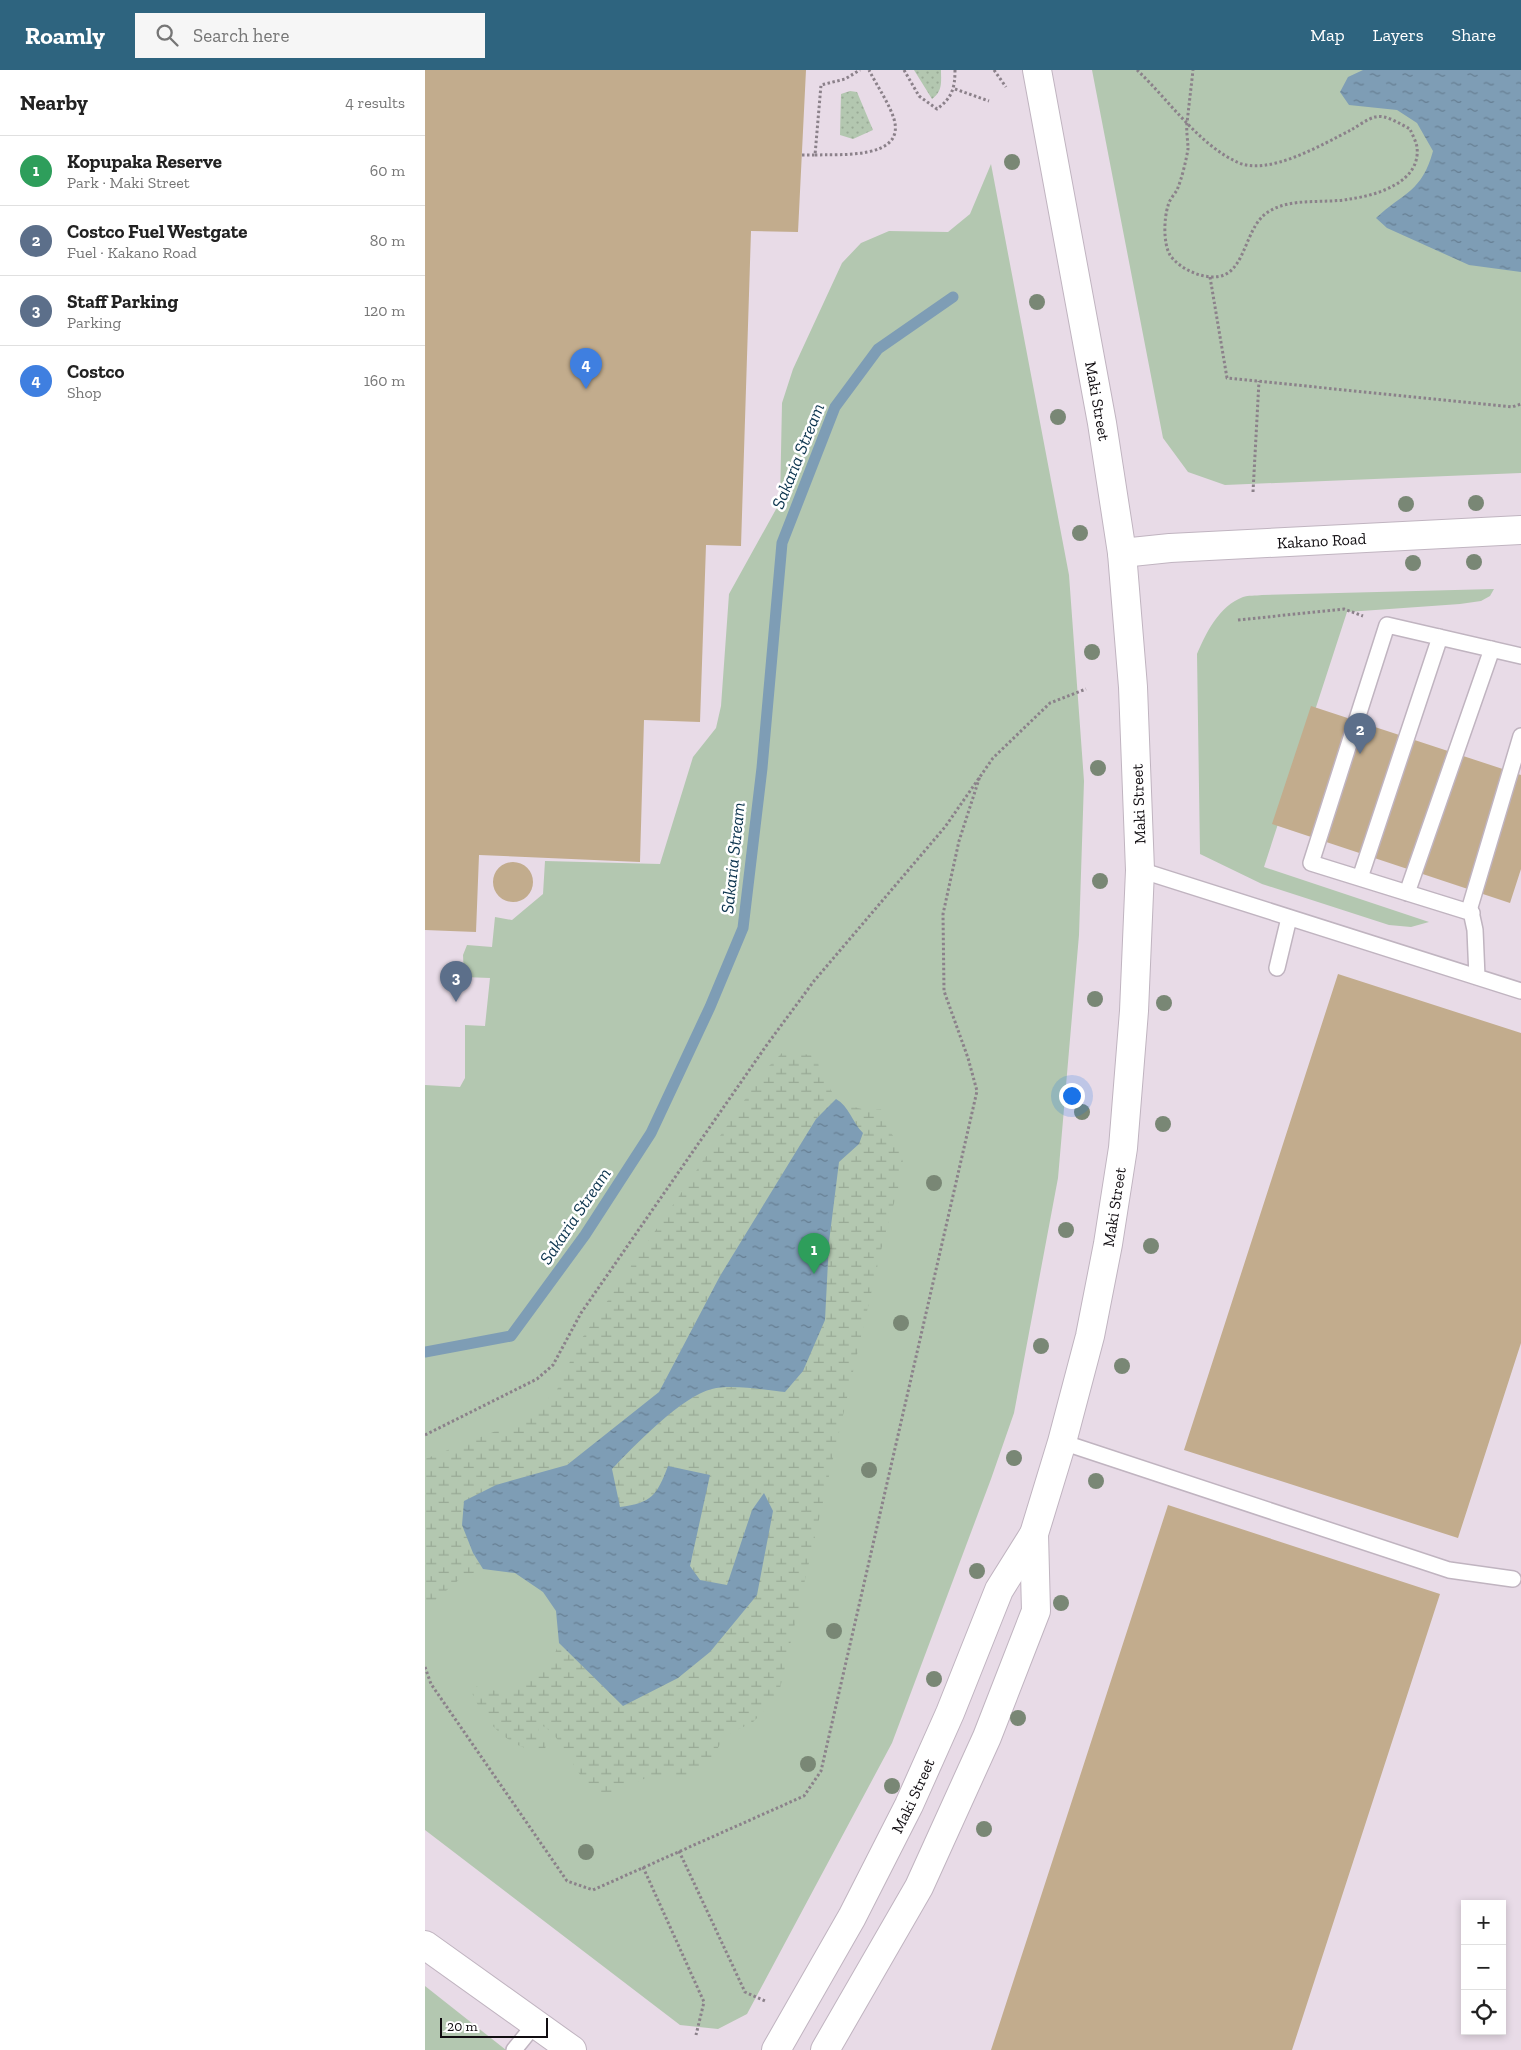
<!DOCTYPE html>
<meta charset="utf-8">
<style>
:root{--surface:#fff;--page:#f6f6f6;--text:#222;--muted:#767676;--line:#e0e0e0;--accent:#2e647f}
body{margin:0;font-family:"Zilla Slab",serif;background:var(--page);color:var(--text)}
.controls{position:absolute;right:15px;bottom:15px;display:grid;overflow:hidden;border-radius:0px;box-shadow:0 2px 8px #0003}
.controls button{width:45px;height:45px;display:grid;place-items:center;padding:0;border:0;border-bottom:1px solid var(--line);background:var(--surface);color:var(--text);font:25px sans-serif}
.scale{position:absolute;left:15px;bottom:12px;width:108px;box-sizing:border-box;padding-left:5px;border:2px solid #110d11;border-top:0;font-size:14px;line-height:18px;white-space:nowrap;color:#110d11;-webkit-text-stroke:4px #fff;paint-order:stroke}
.you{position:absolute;left:646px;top:1025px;width:18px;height:18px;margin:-12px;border:4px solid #fff;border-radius:50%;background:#1a73e8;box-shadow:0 0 0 8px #1a73e833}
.badge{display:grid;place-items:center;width:32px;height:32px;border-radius:50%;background:var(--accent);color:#fff;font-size:16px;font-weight:700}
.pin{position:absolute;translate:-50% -41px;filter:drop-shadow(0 1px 2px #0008)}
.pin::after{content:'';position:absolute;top:26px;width:18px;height:15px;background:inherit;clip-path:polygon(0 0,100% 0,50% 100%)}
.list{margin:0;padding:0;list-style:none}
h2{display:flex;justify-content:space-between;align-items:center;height:65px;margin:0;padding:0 20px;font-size:21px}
h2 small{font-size:16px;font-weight:400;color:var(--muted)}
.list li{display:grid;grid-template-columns:32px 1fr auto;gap:15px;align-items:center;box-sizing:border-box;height:70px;padding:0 20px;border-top:1px solid var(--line)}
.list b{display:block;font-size:19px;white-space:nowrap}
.list p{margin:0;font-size:16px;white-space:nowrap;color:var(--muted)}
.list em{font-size:16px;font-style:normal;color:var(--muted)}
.icon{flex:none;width:28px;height:28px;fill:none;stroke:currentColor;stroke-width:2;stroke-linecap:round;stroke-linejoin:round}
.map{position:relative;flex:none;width:1096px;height:1980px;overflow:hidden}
header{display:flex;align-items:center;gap:30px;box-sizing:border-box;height:70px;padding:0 25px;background:var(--accent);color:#fff}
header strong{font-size:24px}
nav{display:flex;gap:28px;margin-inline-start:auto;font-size:18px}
.search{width:350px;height:45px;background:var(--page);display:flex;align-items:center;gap:12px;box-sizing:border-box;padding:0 18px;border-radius:0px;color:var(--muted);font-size:19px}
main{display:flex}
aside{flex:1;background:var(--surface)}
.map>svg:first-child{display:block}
</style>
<header>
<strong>Roamly</strong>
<div class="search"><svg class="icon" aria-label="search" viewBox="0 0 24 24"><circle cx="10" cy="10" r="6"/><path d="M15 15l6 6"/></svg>Search here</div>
<nav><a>Map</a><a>Layers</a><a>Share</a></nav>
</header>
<main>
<aside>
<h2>Nearby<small>4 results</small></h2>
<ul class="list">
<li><span class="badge" style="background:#2e9e5b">1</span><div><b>Kopupaka Reserve</b><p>Park · Maki Street</p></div><em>60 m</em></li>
<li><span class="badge" style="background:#5c6f8a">2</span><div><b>Costco Fuel Westgate</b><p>Fuel · Kakano Road</p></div><em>80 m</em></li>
<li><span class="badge" style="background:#5c6f8a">3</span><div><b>Staff Parking</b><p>Parking</p></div><em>120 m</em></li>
<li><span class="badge" style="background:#3f7fe0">4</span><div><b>Costco</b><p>Shop</p></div><em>160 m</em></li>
</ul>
</aside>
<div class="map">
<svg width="1096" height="1980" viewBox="0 0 1096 1980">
<defs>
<pattern id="wetland-marsh" width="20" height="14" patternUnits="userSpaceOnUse" patternTransform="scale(1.25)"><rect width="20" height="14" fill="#b3c7b0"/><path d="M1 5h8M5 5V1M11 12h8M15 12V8" fill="none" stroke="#99aa96"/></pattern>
<pattern id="garden-dots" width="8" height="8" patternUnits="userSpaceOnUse" patternTransform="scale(1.25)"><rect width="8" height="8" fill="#b3c7b0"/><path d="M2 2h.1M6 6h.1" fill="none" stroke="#99aa96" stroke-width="1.8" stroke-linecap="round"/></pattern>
<pattern id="water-ripples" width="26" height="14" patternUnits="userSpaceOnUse" patternTransform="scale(1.25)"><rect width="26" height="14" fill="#7e9db5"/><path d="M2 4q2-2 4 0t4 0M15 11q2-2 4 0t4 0" fill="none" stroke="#667e92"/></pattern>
</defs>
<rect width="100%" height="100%" fill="#e8dbe7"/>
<path fill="#b3c7b0" d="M 667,0 L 1096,0 L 1096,403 L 800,415 L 763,402 L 738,368 Z
M 566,94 L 644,505 L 659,711 L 654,865 L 633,1108 L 589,1343 L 566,1409 L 467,1673 L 322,1944 L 293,1959 L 255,1955 L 0,1760 L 0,1015 L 35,1017 L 40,1008 L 40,955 L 60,956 L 65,908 L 39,907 L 38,885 L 42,875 L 67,877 L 70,847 L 87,850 L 118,824 L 120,791 L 235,794 L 268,687 L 291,658 L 296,636 L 304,524 L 355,432 L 357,333 L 368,299 L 417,193 L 436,173 L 464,161 L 523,162 L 545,144 Z
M 1069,519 L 1065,526 L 1056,531 L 1035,534 L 922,542 L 839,797 L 1004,852 L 986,857 L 964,855 L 837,814 L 775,784 L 772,584 C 781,563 794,536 818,527 C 823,525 831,526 837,525 Z
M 0,1916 L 81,1980 L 0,1980 Z"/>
<path fill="url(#wetland-marsh)" d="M 359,981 L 391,986 L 395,1001 L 411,1029 L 391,1049 L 295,1206 L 234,1322 L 141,1395 L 71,1415 L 48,1483 L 58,1499 L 36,1508 L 0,1539 L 0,1389 L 94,1352 L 131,1322 L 153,1274 L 340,1000 Z
M 421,1035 L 441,1040 L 456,1039 L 459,1051 L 479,1084 L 473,1119 L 458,1172 L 353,1627 L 328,1652 L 300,1666 L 284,1693 L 268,1706 L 223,1707 L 180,1727 C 147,1712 144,1668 114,1654 L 114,1662 L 123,1671 L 119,1681 C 112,1683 107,1680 100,1678 C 74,1669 53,1642 44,1615 L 76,1622 L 89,1618 L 111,1608 L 127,1591 L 134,1573 L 198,1636 L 253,1608 L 285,1582 L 332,1525 L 327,1440 L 302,1515 L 275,1510 L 265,1497 L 271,1472 L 233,1422 L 210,1435 L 194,1437 L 187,1399 C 214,1372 249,1332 286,1319 C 302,1314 342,1320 360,1322 L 400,1250 L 404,1172 L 414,1092 L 434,1074 L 430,1055 Z"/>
<path fill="url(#garden-dots)" d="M 489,0 L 516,0 C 516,12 518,21 507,29 Z
M 425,21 L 432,22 L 448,60 L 428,69 L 415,65 L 416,24 Z"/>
<path fill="url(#water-ripples)" d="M 938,0 L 1096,0 L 1096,202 L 1044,195 L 962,158 L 951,148 C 979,122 997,122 1008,81 L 992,53 L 972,40 L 924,35 L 915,22 L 923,7 Z
M 411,1029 C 424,1036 427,1052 438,1063 L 434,1074 L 414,1092 L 404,1172 L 400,1250 L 378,1301 L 360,1322 C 341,1320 306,1314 287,1319 C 257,1326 209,1376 187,1399 L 195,1437 C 227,1433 232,1425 243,1396 L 285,1405 L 265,1496 L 275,1510 L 302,1515 L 327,1440 L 339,1423 L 348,1441 L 332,1525 L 285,1582 L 253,1608 L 198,1636 L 134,1573 L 131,1541 L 118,1522 L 90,1503 L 58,1499 L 48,1483 L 37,1455 L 39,1431 L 71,1415 L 142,1395 L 234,1322 L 295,1206 L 391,1049 Z"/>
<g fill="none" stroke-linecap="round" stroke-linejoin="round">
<path stroke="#7e9db5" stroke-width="11" d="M 0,1282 L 86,1266 L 160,1165 L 226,1063 L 285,937 L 318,858 L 337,698 L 357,473 L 410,337 L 453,279 L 528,227"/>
</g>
<path fill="#c2ac8d" d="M 0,0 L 381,0 L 373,162 L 326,161 L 316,476 L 281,475 L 275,652 L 219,650 L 215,792 L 54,785 L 51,862 L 0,860 Z
M 886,636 L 1096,705 L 1096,799 L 1085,833 L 847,754 Z
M68 812a20 20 0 1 1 40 0a20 20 0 1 1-40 0Z
M 913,904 L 1096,963 L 1096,1273 L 1033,1468 L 759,1380 Z
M 743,1435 L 1015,1524 L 867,1980 L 566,1980 Z"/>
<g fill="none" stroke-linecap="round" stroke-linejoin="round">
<defs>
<path id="lane" d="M 715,800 L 1096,921
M 935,808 L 1015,567
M 982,823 L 1067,579
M 1047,843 L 886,793 L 962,555 L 1096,586
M 852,898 L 864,848
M 1052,907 L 1050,860 L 1045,837 L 1096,666
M 637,1372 L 1024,1500 L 1088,1509
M 89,1980 L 110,1954"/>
<g id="street">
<path id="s1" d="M 697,483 L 745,478 L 1096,460"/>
</g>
<g id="secondary">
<path d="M 0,1875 L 147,1980"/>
<path id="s2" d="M 351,1980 L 427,1847 L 484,1735 L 525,1643 L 574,1520 L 609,1464 L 637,1372 L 665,1266 L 683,1174 L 698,1078 L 709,941 L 715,800 L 708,617 L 697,483 L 677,353 L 612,0"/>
<path d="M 400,1980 L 494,1817 L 562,1667 L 611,1541 L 609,1464"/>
</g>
</defs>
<use href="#lane" stroke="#c0b4c0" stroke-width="18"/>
<use href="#street" stroke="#c0b4c0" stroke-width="30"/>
<use href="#secondary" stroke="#c0b4c0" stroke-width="30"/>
<path stroke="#8b818a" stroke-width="3" stroke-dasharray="2.5 2.5" stroke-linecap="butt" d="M 479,0 L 494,26 L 512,39 C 527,28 530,18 530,0
M 569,0 L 581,17
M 712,0 C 743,29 773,74 812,92 C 843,107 898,74 926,60 C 933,56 942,49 950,47 C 961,44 975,54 985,59 C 987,64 991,71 992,77 C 996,112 953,125 925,129 C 899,134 866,127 843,142 C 821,156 821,196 799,205 C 782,212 754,199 745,185 C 738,173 739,148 743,136 C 744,130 749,125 752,120 C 757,108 761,91 763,79 C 763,71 761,61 762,53 C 764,35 766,18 768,0
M 530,19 L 564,31
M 377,85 L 390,85 L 396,15 L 420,9 L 435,0
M 390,85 C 413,84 481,90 469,49 C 464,33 452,16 444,0
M 785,207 L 802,308 L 1087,337 L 1096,334
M 828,422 L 834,311
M 813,550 L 919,539 L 938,546
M 0,1365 L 112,1309 L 128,1295 L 156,1243 L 341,976 L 389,911 L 520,757 L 568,688 L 625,633 L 661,619
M 0,1597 L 6,1614 L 142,1811 L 168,1820 L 379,1726 L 396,1701 L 552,1021 L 543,988 L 519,921 L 518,844 L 534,771 L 555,706
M 254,1781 L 320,1922 L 340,1931
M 218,1797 L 279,1932 L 271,1965"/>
<use href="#lane" stroke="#fff" stroke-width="15"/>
<use href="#street" stroke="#fff" stroke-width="28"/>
<use href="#secondary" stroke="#fff" stroke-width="28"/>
</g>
<g fill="#798775">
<circle cx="587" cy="92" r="8"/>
<circle cx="612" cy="232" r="8"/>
<circle cx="633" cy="347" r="8"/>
<circle cx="1051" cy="433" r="8"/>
<circle cx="981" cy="434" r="8"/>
<circle cx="655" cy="463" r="8"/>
<circle cx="1049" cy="492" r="8"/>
<circle cx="988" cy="493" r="8"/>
<circle cx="667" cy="582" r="8"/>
<circle cx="673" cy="698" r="8"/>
<circle cx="675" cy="811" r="8"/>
<circle cx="670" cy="929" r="8"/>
<circle cx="739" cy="933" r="8"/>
<circle cx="657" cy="1042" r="8"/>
<circle cx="738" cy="1054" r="8"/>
<circle cx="509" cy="1113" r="8"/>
<circle cx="641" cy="1160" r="8"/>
<circle cx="726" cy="1176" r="8"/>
<circle cx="476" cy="1253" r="8"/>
<circle cx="616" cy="1276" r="8"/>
<circle cx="697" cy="1296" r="8"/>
<circle cx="589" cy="1388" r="8"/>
<circle cx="444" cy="1400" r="8"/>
<circle cx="671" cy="1411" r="8"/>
<circle cx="552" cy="1501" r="8"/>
<circle cx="636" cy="1533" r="8"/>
<circle cx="409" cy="1561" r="8"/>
<circle cx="509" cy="1609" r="8"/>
<circle cx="593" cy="1648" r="8"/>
<circle cx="383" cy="1694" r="8"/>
<circle cx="467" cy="1716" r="8"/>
<circle cx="559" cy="1759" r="8"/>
<circle cx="161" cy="1782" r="8"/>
</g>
<g text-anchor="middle" stroke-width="5" stroke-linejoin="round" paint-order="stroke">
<g font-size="16" fill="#110d11" stroke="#fff">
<text transform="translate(673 331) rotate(80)" y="6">Maki Street</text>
<text dy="6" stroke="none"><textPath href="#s1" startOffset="200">Kakano Road</textPath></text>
<text transform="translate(713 734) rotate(-92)" y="6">Maki Street</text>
<text dy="6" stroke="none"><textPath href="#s2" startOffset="915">Maki Street</textPath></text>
<text dy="6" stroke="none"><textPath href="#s2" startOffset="289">Maki Street</textPath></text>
</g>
<g font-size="18" font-style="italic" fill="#0b334d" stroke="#fff">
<text transform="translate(373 386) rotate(-68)" y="6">Sakaria Stream</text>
<text transform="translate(308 788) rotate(-84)" y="6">Sakaria Stream</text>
<text transform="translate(150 1146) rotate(-56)" y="6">Sakaria Stream</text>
</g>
</g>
</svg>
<div class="controls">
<button>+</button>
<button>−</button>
<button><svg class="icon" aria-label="locate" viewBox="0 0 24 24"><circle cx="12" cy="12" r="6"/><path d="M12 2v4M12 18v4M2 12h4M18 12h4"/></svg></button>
</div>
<div class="scale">20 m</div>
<div class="you"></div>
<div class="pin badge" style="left:389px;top:1204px;background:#2e9e5b">1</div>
<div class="pin badge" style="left:935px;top:684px;background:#5c6f8a">2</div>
<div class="pin badge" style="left:31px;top:932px;background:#5c6f8a">3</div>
<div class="pin badge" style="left:161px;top:319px;background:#3f7fe0">4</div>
</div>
</main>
